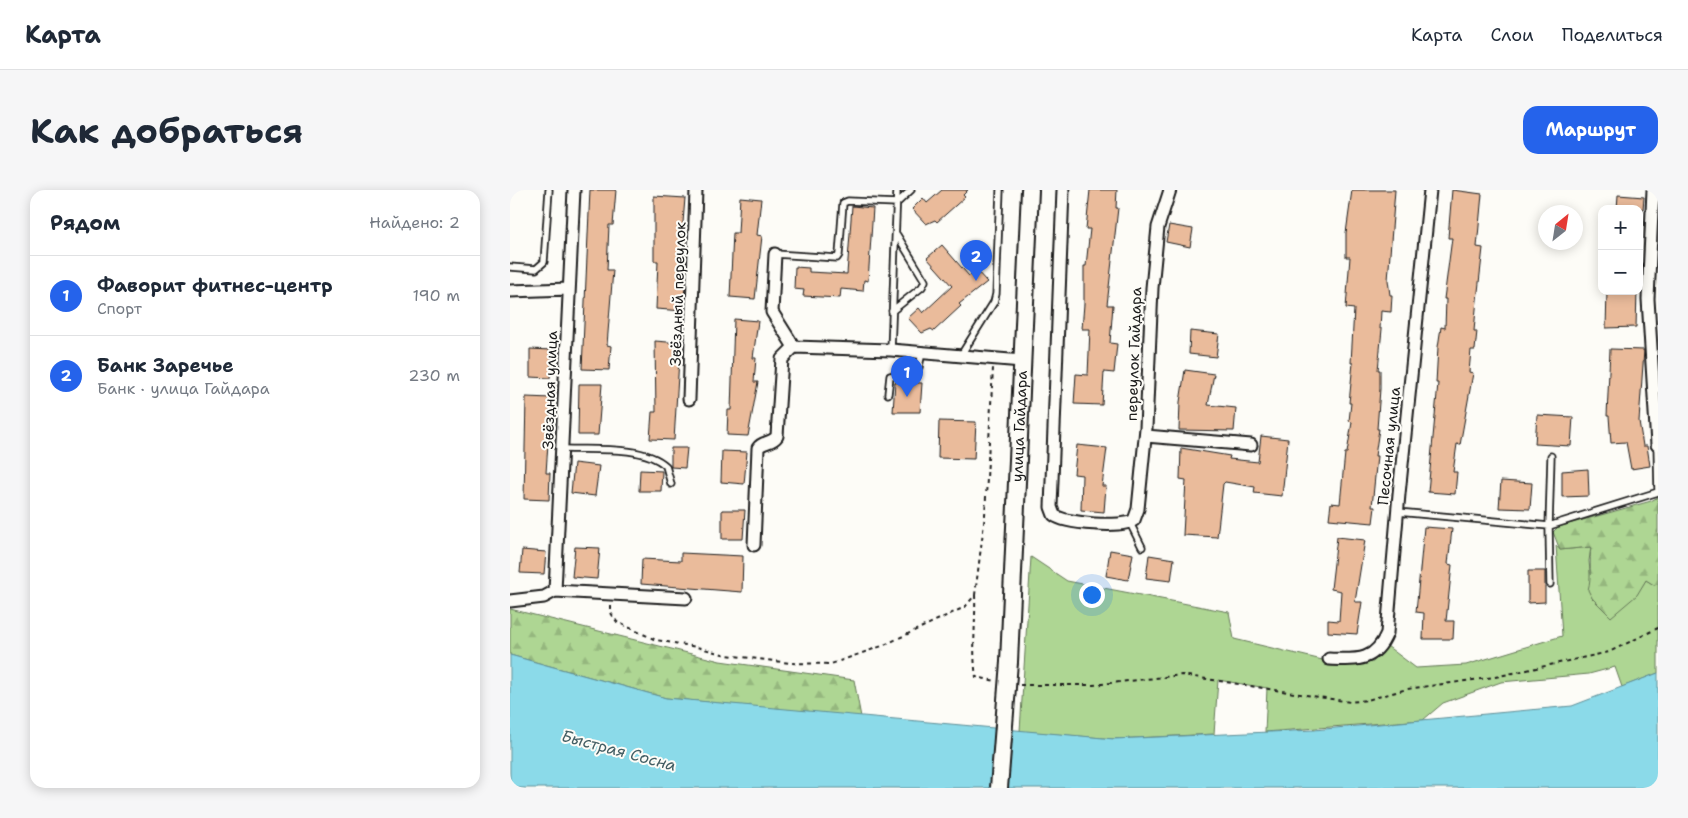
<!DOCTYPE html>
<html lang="ru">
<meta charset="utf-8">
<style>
:root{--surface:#fff;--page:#f6f6f7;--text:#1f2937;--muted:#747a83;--line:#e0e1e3;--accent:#2563eb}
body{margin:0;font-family:"Shantell Sans",sans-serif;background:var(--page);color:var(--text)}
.controls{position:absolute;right:15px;top:15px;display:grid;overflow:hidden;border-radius:10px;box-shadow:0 2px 12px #0003}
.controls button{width:45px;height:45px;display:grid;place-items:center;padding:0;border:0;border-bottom:1px solid var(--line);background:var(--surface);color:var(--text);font:25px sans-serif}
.compass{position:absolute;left:1028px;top:15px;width:45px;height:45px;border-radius:50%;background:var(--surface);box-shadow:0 2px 12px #0003;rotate:30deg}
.you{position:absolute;left:581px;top:404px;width:18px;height:18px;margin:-12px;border:4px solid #fff;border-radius:50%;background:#1a73e8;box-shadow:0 0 0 8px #1a73e833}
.badge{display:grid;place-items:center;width:32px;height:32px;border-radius:50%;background:var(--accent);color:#fff;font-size:16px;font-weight:700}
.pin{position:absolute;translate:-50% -41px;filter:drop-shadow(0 1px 2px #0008)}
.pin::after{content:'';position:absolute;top:26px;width:18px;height:15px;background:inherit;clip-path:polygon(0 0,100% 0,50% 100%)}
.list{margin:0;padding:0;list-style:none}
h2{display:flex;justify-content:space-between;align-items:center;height:65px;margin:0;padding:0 20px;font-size:21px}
h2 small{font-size:16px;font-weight:400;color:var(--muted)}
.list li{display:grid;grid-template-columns:32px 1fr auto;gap:15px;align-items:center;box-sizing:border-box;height:80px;padding:0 20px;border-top:1px solid var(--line)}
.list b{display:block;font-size:19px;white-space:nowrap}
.list p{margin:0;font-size:16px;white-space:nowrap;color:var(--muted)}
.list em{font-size:16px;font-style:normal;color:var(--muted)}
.map{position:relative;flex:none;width:1148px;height:598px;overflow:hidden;border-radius:15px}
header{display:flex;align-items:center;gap:30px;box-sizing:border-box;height:70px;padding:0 25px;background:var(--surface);border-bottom:1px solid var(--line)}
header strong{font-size:24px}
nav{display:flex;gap:28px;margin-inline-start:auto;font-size:18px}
.intro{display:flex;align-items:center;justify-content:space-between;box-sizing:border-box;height:120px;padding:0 30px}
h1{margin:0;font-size:35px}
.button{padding:12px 22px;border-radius:15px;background:var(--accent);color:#fff;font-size:18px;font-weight:700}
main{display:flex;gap:30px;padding:0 30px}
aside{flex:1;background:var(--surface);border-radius:15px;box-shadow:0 2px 12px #0003}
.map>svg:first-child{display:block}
</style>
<header>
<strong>Карта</strong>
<nav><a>Карта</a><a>Слои</a><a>Поделиться</a></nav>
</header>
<div class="intro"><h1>Как добраться</h1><a class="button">Маршрут</a></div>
<main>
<aside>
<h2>Рядом<small>Найдено: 2</small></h2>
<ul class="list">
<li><span class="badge">1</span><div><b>Фаворит фитнес-центр</b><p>Спорт</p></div><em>190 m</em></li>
<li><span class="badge">2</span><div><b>Банк Заречье</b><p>Банк · улица Гайдара</p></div><em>230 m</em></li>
</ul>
</aside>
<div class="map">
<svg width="1148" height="598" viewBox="0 0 1148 598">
<defs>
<pattern id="forest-firs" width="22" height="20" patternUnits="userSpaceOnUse" patternTransform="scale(1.25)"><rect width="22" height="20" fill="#aed693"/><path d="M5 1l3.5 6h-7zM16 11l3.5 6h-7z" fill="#95b77e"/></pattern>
</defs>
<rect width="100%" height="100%" fill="#fdfcf7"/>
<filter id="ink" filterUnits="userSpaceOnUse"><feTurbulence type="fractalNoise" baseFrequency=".02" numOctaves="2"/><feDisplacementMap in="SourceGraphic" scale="10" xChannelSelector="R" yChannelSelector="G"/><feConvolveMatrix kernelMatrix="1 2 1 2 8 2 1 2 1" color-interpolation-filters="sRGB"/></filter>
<g filter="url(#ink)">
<path fill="#aed693" stroke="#657958" d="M 1046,355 L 1050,360 L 1081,357 L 1079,371 L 1081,392 L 1126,405 L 1136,390 L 1144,395 L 1148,394 L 1148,483 L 1112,497 L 1105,477 L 1079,484 L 991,492 L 933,513 L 913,530 L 755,542 L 757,498 L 708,490 L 704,544 L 604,549 L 510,541 L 521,367 L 557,391 L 719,422 L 724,449 L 825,473 L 863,472 L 877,456 L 906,478 L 956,475 L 1052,446 Z"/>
<path fill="url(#forest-firs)" stroke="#657958" d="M 1148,307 L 1148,394 L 1144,395 L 1136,390 L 1127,405 L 1101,427 L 1082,408 L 1078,400 C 1082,386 1079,371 1081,357 L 1050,360 L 1043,342 L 1048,337 L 1141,311 Z
M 0,419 L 210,471 L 344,490 L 351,527 L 156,508 L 0,465 Z"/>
<path fill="#8bdae9" stroke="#5f8e97" d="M 0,465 L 156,508 L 604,549 L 804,540 L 1062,516 L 1148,483 L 1148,598 L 0,598 Z"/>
<path fill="#eabb9b" stroke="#1c1c1c" d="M 80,0 L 106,0 L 103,35 L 99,35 L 97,80 L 103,80 L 97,155 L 101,156 L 99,180 L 72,179 Z
M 432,0 L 458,0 L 453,5 L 455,7 L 427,32 L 425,30 L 416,34 L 402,19 L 413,8 L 417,13 Z
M 580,0 L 607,0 L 606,18 L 608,18 L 597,115 L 603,115 L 600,153 L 607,154 L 604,183 L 594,182 L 592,215 L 564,214 L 566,184 L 578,185 L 580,139 L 572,139 L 574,114 L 574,76 L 576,76 L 580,39 L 576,39 Z
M 842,0 L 885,0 L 878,90 L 880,105 L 882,105 L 881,122 L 871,121 L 870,139 L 872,139 L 868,180 L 870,180 L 870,199 L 867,239 L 869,239 L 865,266 L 867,266 L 862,317 L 865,317 L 863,333 L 819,329 L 821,313 L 830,314 L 835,263 L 837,263 L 842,232 L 839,231 L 841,213 L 839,213 L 843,173 L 841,173 L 844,119 L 836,118 L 840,67 L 836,67 L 836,43 Z
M 942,0 L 972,4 L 967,57 L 973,58 L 966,119 L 964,141 L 967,141 L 965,160 L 961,160 L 959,182 L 963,183 L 950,255 L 947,254 L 943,282 L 947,282 L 945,304 L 918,302 L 928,193 L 926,193 L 928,157 L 931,137 L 935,138 L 936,109 L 934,109 L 942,48 L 938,48 Z
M 1108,5 L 1134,7 L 1133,19 L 1107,19 Z
M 144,6 L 175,8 L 172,45 L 176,45 L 174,121 L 146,119 L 148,71 L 144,71 Z
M 230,7 L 251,9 L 247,45 L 252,46 L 245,109 L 220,107 L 223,43 L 228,43 Z
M 342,16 L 363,18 L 358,91 L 354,90 L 353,101 L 331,99 L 330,108 L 293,106 L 294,100 L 284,99 L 285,77 L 299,78 L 299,82 L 337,84 Z
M 659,35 L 683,39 L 680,57 L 656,52 Z
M 432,55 L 459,86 L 466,80 L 477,92 L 449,114 L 451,116 L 424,141 L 421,139 L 412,143 L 398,128 L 409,118 L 413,123 L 442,96 L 417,68 Z
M 1097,101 L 1127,101 L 1126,137 L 1096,138 Z
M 224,129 L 248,131 L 243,168 L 246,168 L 244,192 L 248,192 L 238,246 L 217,245 L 218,220 L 221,220 Z
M 680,141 L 709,144 L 706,167 L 679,164 Z
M 145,151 L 170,153 L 164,250 L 140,249 L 142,222 L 146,222 Z
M 20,159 L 42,160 L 40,188 L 20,187 Z
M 1100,159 L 1134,160 L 1129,231 L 1133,256 L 1137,256 L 1140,276 L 1121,279 L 1116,252 L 1101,253 L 1099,226 L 1097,226 Z
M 675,180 L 704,184 L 698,215 L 726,218 L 724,241 L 669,240 L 670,212 Z
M 385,192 L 412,193 L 410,222 L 383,222 Z
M 69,194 L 92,194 L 88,245 L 68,245 Z
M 16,207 L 41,208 L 36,283 L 40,283 L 39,310 L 14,309 Z
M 1027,225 L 1063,227 L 1061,256 L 1025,254 Z
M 429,231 L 466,232 L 464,269 L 428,268 Z
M 751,246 L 778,249 L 772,306 L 744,303 L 745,297 L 715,292 L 713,294 L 707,347 L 673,345 L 676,290 L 670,289 L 671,258 L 720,266 L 719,269 L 748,272 Z
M 567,255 L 597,258 L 592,296 L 596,296 L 594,322 L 571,320 L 572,285 L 564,284 Z
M 161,258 L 177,258 L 175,278 L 161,277 Z
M 212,261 L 237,262 L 234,294 L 211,292 Z
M 64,273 L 89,276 L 85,306 L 61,303 Z
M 1078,279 L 1079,306 L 1052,307 L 1052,281 Z
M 130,280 L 152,281 L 151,301 L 129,301 Z
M 991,291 L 1022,293 L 1020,319 L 989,318 Z
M 212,320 L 235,320 L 233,349 L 212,349 Z
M 914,337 L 942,339 L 938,374 L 942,375 L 936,431 L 944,431 L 943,449 L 913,449 L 914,423 L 906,422 Z
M 827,347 L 855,350 L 845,412 L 852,412 L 847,444 L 818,442 L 818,430 L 829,431 L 831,401 L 821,399 Z
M 65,357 L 90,358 L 87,389 L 62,387 Z
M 12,360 L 36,362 L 34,384 L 10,383 Z
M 600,360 L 623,364 L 618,390 L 596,386 Z
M 171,363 L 233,366 L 232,402 L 131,394 L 132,369 L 171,371 Z
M 639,365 L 664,369 L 661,391 L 636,388 Z
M 1018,381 L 1035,381 L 1035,412 L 1018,413 Z"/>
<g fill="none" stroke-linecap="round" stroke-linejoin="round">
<defs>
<path id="lane" d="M 265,64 L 327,68 L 329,65 L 333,13 L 338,11 L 387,13 L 401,0
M 0,77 L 26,79 L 34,72 L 39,0
M 382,121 L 412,97 L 415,91 L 387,45
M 381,160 L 387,0
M 451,165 L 484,112 L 486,104 L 490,0
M 378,204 L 380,186 L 405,182 L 409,177 L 412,162
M 53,259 C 83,260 134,255 156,276 L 161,294
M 888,322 L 1039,336 L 1041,266
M 620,333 L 632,357
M 1040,394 L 1039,336 L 1148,302 L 1147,255"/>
<path id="street" d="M 553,0 L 541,317 L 544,325 C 555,334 613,338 624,330 L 628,319 L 636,238 L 642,98 L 648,37 L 660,0
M 1143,0 L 1138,109 L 1147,255
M 265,64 L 262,122 L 284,157
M 0,101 L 59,99
M 284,157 L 381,160 L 512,171
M 179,209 L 186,0
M 636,246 L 741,255
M 244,355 L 248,258 C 252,251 262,254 267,246 L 272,169 L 284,157
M 45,401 L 64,0
M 0,411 L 34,407 L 45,401 L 176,408
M 819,469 C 847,470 865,472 877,443 L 889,304 L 920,0"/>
<g id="secondary">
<path id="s1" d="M 499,472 L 520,0"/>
</g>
</defs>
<use href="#lane" stroke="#1c1c1c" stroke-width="9"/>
<use href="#street" stroke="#1c1c1c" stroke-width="15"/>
<use href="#secondary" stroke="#1c1c1c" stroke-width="20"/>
<path stroke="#1c1c1c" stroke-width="2" stroke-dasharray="4 4" stroke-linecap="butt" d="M 465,405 C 466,432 462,460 466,487 L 486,491
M 101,415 L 101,423 L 107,432 L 146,450 L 187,457 L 216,465 L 281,473 L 321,474 L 372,456 L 455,417 L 465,405 L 475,325 L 483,178
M 510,495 L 583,495 L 672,485 L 840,512 L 857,510 L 897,499 L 985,487 L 1099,462 L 1148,438"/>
<use href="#lane" stroke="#fdfcf7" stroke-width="5.5"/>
<use href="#street" stroke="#fdfcf7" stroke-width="11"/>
<use href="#secondary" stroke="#fdfcf7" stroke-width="16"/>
<defs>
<path id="secondary-bridge" d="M 489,598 L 499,472"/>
</defs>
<use href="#secondary-bridge" stroke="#1c1c1c" stroke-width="20" stroke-linecap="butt"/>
<use href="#secondary-bridge" stroke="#fdfcf7" stroke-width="16"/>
</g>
</g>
<g text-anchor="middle" stroke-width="4" stroke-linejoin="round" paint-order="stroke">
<g font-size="15" fill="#1c1c1c" stroke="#fdfcf7">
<text transform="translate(168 104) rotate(-88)" y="5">Звёздный переулок</text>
<text transform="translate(624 164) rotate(-88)" y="5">переулок Гайдара</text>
<text transform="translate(40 200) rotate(-88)" y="5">Звёздная улица</text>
<text dy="5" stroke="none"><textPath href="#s1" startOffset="236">улица Гайдара</textPath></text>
<text transform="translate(879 256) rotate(-84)" y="5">Песочная улица</text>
</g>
<g font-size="16" font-style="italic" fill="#435e64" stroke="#fdfcf7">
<text transform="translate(109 560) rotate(15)" y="6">Быстрая Сосна</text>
</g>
</g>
</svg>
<div class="controls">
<button>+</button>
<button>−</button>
</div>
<svg class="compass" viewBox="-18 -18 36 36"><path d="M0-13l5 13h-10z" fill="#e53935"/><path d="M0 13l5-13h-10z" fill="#747a83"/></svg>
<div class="you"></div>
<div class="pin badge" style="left:397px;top:207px">1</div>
<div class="pin badge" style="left:466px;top:91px">2</div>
</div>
</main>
